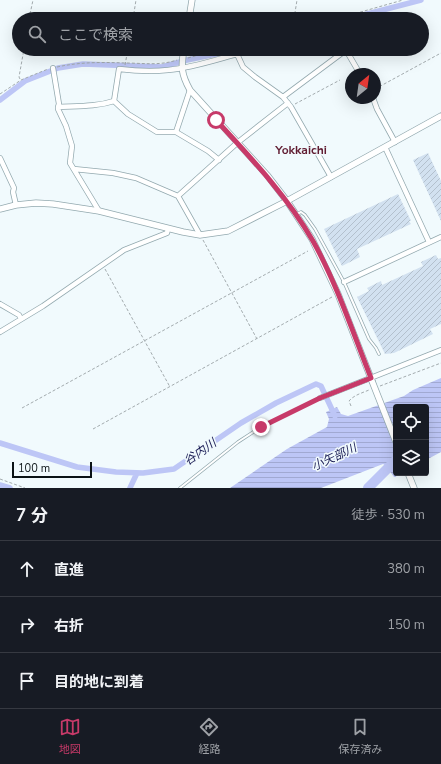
<!DOCTYPE html>
<html lang="ja">
<meta charset="utf-8">
<style>
:root{--surface:#171b24;--page:#20242c;--text:#f1f3f6;--muted:#9ea1a6;--line:#363941;--accent:#c73a69}
body{margin:0;font-family:"Nunito Sans","Noto Sans JP",sans-serif;background:var(--page);color:var(--text)}
.controls{position:absolute;right:12px;bottom:12px;display:grid;overflow:hidden;border-radius:4px;box-shadow:0 4px 16px #0002}
.controls button{width:36px;height:36px;display:grid;place-items:center;padding:0;border:0;border-bottom:1px solid var(--line);background:var(--surface);color:var(--text);font:20px sans-serif}
.compass{position:absolute;left:345px;top:68px;width:36px;height:36px;border-radius:50%;background:var(--surface);box-shadow:0 4px 16px #0002;rotate:29deg}
.scale{position:absolute;left:12px;bottom:10px;width:80px;box-sizing:border-box;padding-left:4px;border:2px solid #0b1316;border-top:0;font-size:11px;line-height:14px;white-space:nowrap;color:#0b1316;-webkit-text-stroke:3px #f1fafd;paint-order:stroke}
.stop{position:absolute;width:12px;height:12px;margin:-9px;border:3px solid #c73a69;border-radius:50%;background:#fff}
.stop.end{background:#c73a69;border-color:#fff;box-shadow:0 1px 4px #0008}
.list{margin:0;padding:0;list-style:none}
h2{display:flex;justify-content:space-between;align-items:center;height:52px;margin:0;padding:0 16px;font-size:17px}
h2 small{font-size:13px;font-weight:400;color:var(--muted)}
.list li{display:grid;grid-template-columns:26px 1fr auto;gap:12px;align-items:center;box-sizing:border-box;height:56px;padding:0 16px;border-top:1px solid var(--line)}
.list b{display:block;font-size:15px;white-space:nowrap}
.list em{font-size:13px;font-style:normal;color:var(--muted)}
.icon{flex:none;width:22px;height:22px;fill:none;stroke:currentColor;stroke-width:2;stroke-linecap:round;stroke-linejoin:round}
.map{position:relative;flex:none;width:441px;height:488px;overflow:hidden}
.search{position:absolute;background:var(--surface);box-shadow:0 4px 16px #0002;left:12px;right:12px;top:12px;height:44px;display:flex;align-items:center;gap:10px;box-sizing:border-box;padding:0 14px;border-radius:22px;color:var(--muted);font-size:15px}
.sheet{height:220px;background:var(--surface)}
nav{display:flex;justify-content:space-around;align-items:center;box-sizing:border-box;height:56px;border-top:1px solid var(--line);background:var(--surface);font-size:11px;color:var(--muted)}
nav a{display:grid;justify-items:center;gap:2px}
nav .on{color:var(--accent)}
.map>svg:first-child{display:block}
</style>
<div class="map">
<svg width="441" height="488" viewBox="0 0 441 488">
<defs>
<pattern id="water-rules" width="6" height="5" patternUnits="userSpaceOnUse"><rect width="6" height="5" fill="#bdc6f6"/><path d="M0 2.5h6" fill="none" stroke="#a1a9d2"/></pattern>
<pattern id="building-hatch" width="6" height="6" patternUnits="userSpaceOnUse"><rect width="6" height="6" fill="#d2e1f0"/><path d="M-1 1l2-2M0 6l6-6M5 7l2-2" fill="none" stroke="#b3c0cd"/></pattern>
</defs>
<rect width="100%" height="100%" fill="#f1fafd"/>
<path fill="url(#water-rules)" d="M 441,378 L 441,452 L 426,460 L 426,407 L 396,407 L 396,473 L 397,473 L 396,477 L 394,477 L 385,465 L 383,464 L 321,488 L 230,488 L 287,449 L 327,427 L 329,419 L 326,412 L 337,407 L 341,414 L 348,416 L 404,396 L 413,390 Z"/>
<g fill="none" stroke-linecap="round" stroke-linejoin="round">
<path stroke="#bdc6f6" stroke-width="5.5" d="M 348,19 L 421,0
M 0,100 L 25,81 L 58,68 L 83,64 L 162,67 L 187,60 L 240,49
M 0,443 L 77,467 L 116,472 L 143,473 L 174,469 L 241,423 L 276,403 L 316,384 L 321,386 L 335,416
M 0,485 L 10,488
M 130,488 L 137,473"/>
<path stroke="#bdc6f6" stroke-width="10" d="M 368,488 L 396,460"/>
</g>
<path fill="url(#building-hatch)" d="M 428,153 L 441,181 L 441,221 L 413,160 Z
M 398,194 L 411,221 L 409,221 L 411,224 L 357,249 L 360,257 L 342,266 L 324,229 Z
M 436,255 L 438,259 L 441,258 L 441,324 L 430,329 L 433,334 L 394,353 L 385,354 L 357,297 L 369,291 L 367,288 L 381,281 L 382,285 L 423,266 L 421,262 Z"/>
<g fill="none" stroke-linecap="round" stroke-linejoin="round">
<defs>
<path id="service" d="M 297,214 L 301,212 L 305,215 L 315,229 L 344,282 L 369,339 L 376,348 L 379,354
M 180,488 L 238,442 L 261,427 L 320,398"/>
<path id="minor" d="M 53,68 L 59,104 L 58,107 C 77,106 96,107 114,101
M 283,97 L 346,50 L 360,74
M 373,98 L 377,109 L 395,142
M 58,107 L 58,109 L 66,126 L 72,146 L 70,163 L 99,211
M 176,132 L 190,90
M 385,147 L 429,242
M 0,158 L 14,188 L 13,192 L 16,205
M 219,160 L 208,151 L 176,132 L 157,132 L 128,114 L 114,101 L 119,69 C 135,71 152,72 168,70 C 191,68 215,60 237,54 L 243,67 L 255,77 L 283,97 L 291,107 L 331,177
M 74,169 L 113,173 L 136,178 L 178,196 L 200,235
M 178,196 L 237,143 L 288,103
M 344,282 L 441,237
M 0,304 L 19,315 L 21,319
M 0,332 L 43,306 L 124,250 L 167,233 L 168,229
M 320,398 L 441,350"/>
<path id="tertiary" d="M 189,19 L 192,0
M 184,49 C 181,67 181,74 190,90 L 267,175 L 287,201 L 312,239 L 338,294 L 372,381
M 0,209 L 16,205 L 36,203 L 53,204 L 99,211 L 183,232 L 200,235 L 228,231 L 287,201 L 441,116
M 408,473 L 414,488"/>
</defs>
<use href="#service" stroke="#93a9af" stroke-width="3.5"/>
<use href="#minor" stroke="#93a9af" stroke-width="6"/>
<use href="#tertiary" stroke="#93a9af" stroke-width="7"/>
<path stroke="#a3abae" stroke-width="1" stroke-dasharray="3 2" stroke-linecap="butt" d="M 29,19 L 33,0
M 133,19 L 136,0
M 294,19 L 297,0
M 336,19 L 403,0
M 241,51 L 248,49
M 188,58 L 220,49
M 125,65 L 128,49
M 57,67 C 80,62 102,62 125,63 C 143,63 159,66 177,60
M 20,79 L 19,77 L 24,49
M 375,89 L 441,53
M 0,94 L 21,80 L 48,69
M 295,104 L 340,80
M 203,240 L 257,339
M 105,269 L 170,387
M 380,386 L 441,363
M 351,406 L 349,401 C 354,395 362,393 369,390
M 22,408 L 308,251
M 93,429 L 332,297
M 0,479 L 25,488"/>
<use href="#service" stroke="#fff" stroke-width="2"/>
<use href="#minor" stroke="#fff" stroke-width="4.5"/>
<use href="#tertiary" stroke="#fff" stroke-width="5.5"/>
<defs>
<path id="tertiary-bridge" d="M 372,381 L 396,442"/>
</defs>
<use href="#tertiary-bridge" stroke="#93a9af" stroke-width="7" stroke-linecap="butt"/>
<use href="#tertiary-bridge" stroke="#fff" stroke-width="5.5"/>
</g>
<g fill="none" stroke-linecap="round" stroke-linejoin="round">
<path stroke="#c73a69" stroke-width="5" d="M 216,120 C 251,158 287,196 313,241 C 337,284 353,333 371,378 L 320,398 L 261,427"/>
</g>
<g text-anchor="middle" stroke-width="3" stroke-linejoin="round" paint-order="stroke">
<g font-size="12" font-weight="bold" fill="#611d32" stroke="#f1fafd">
<text x="301" y="154">Yokkaichi</text>
</g>
<g font-size="12" font-style="italic" fill="#20235a" stroke="#f1fafd">
<text transform="translate(200 452) rotate(-35)" y="4">谷内川</text>
<text transform="translate(334 457) rotate(-25)" y="4">小矢部川</text>
</g>
</g>
</svg>
<div class="controls">
<button><svg class="icon" aria-label="locate" viewBox="0 0 24 24"><circle cx="12" cy="12" r="6"/><path d="M12 2v4M12 18v4M2 12h4M18 12h4"/></svg></button>
<button><svg class="icon" aria-label="layers" viewBox="0 0 24 24"><path d="M12 4l9 5-9 5-9-5zM3 14l9 5 9-5"/></svg></button>
</div>
<svg class="compass" viewBox="-18 -18 36 36"><path d="M0-13l5 13h-10z" fill="#e53935"/><path d="M0 13l5-13h-10z" fill="#9ea1a6"/></svg>
<div class="scale">100 m</div>
<div class="stop" style="left:216px;top:120px"></div>
<div class="stop end" style="left:261px;top:427px"></div>
<div class="search"><svg class="icon" aria-label="search" viewBox="0 0 24 24"><circle cx="10" cy="10" r="6"/><path d="M15 15l6 6"/></svg>ここで検索</div>
</div>
<section class="sheet">
<h2>7 分<small>徒歩 · 530 m</small></h2>
<ul class="list">
<li><svg class="icon" aria-label="ahead" viewBox="0 0 24 24"><path d="M12 20V5M6 11l6-6 6 6"/></svg><div><b>直進</b></div><em>380 m</em></li>
<li><svg class="icon" aria-label="right" viewBox="0 0 24 24"><path d="M7 20v-9h11M14 6l5 5-5 5"/></svg><div><b>右折</b></div><em>150 m</em></li>
<li><svg class="icon" aria-label="arrive" viewBox="0 0 24 24"><path d="M6 21V4h12l-3 4 3 4H6"/></svg><div><b>目的地に到着</b></div></li>
</ul>
</section>
<nav>
<a class="on"><svg class="icon" aria-label="map" viewBox="0 0 24 24"><path d="M3 6l6-2 6 2 6-2v14l-6 2-6-2-6 2zM9 4v14M15 6v14"/></svg>地図</a>
<a><svg class="icon" aria-label="directions" viewBox="0 0 24 24"><path d="M12 3l9 9-9 9-9-9zM9 14v-3h6M13 9l2 2-2 2"/></svg>経路</a>
<a><svg class="icon" aria-label="saved" viewBox="0 0 24 24"><path d="M7 4h10v16l-5-4-5 4z"/></svg>保存済み</a>
</nav>
